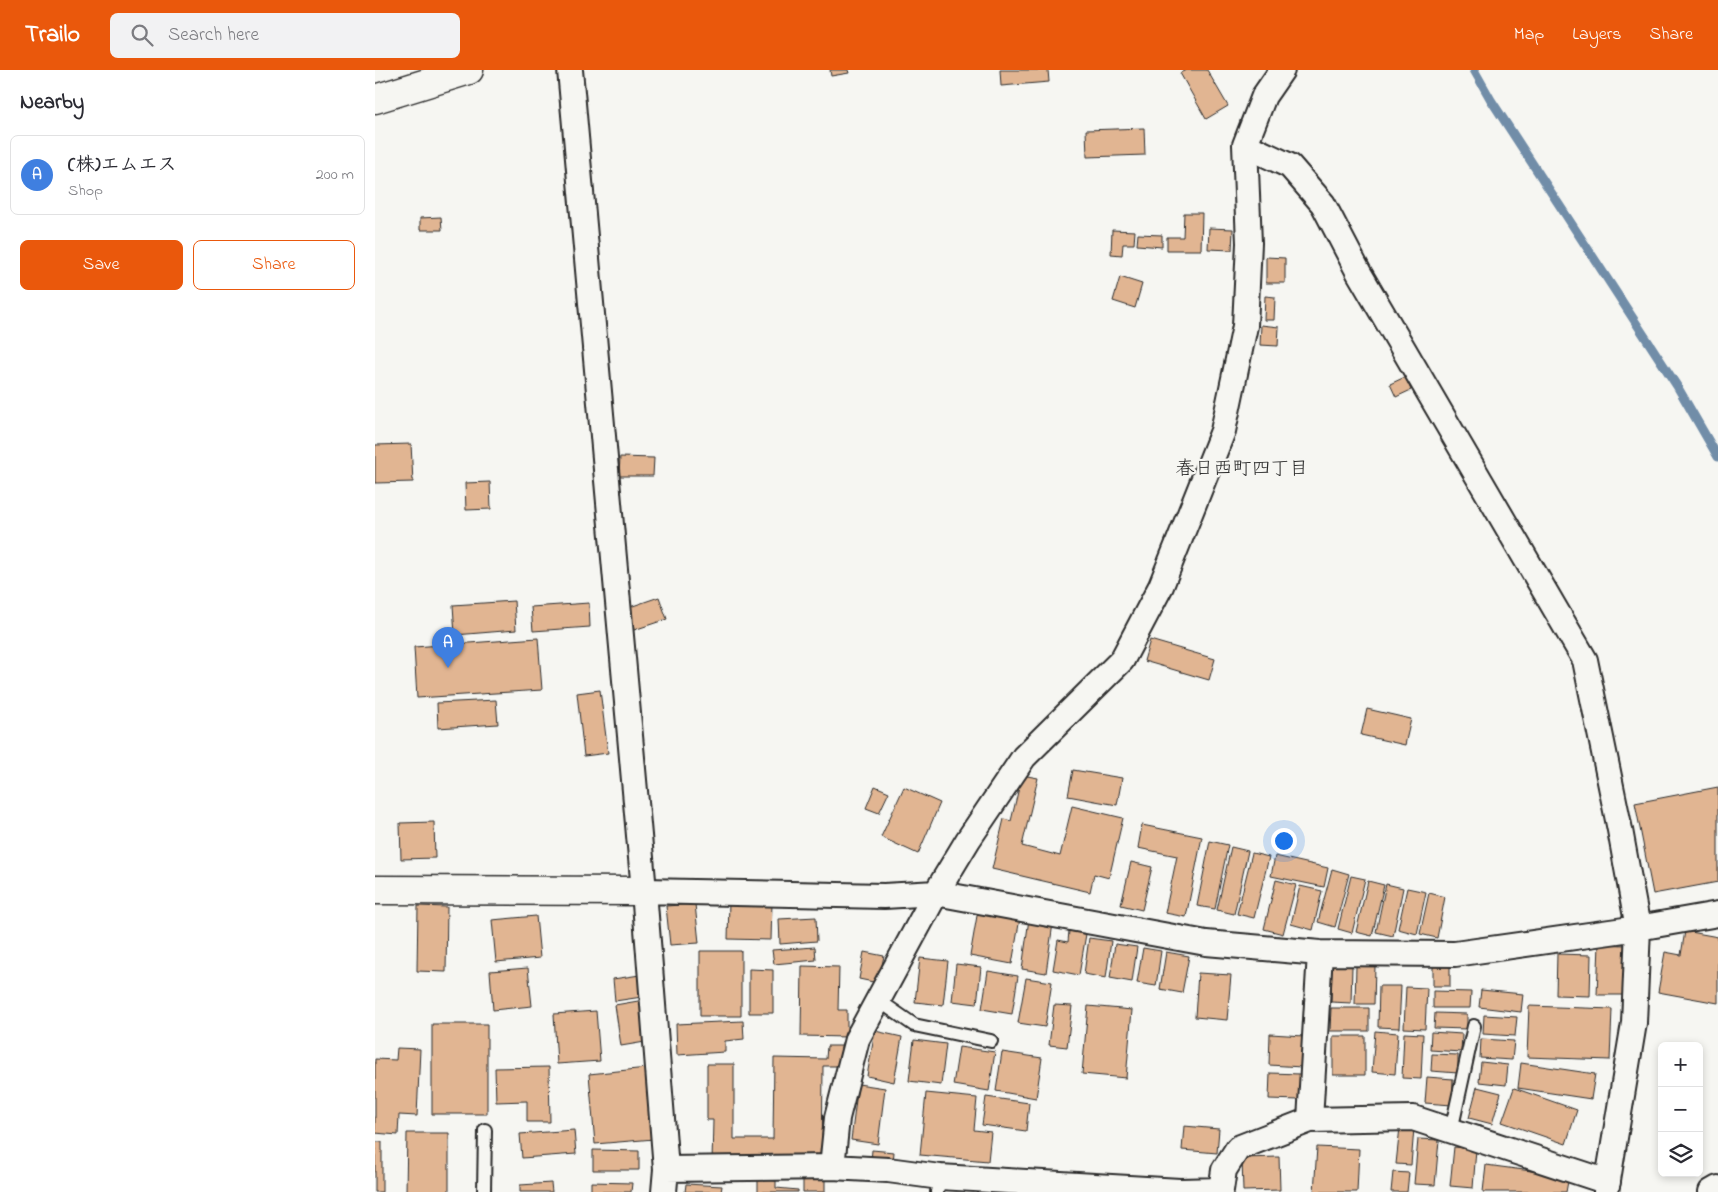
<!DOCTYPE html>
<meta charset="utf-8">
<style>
:root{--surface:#fff;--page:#f2f2f3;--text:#2b2b33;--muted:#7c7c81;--line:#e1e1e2;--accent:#ea580c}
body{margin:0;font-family:"Indie Flower","Klee One",sans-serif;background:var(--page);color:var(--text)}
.controls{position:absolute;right:15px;bottom:15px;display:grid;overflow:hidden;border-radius:8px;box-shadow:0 2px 8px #0003}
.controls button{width:45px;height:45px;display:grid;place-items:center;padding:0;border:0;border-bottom:1px solid var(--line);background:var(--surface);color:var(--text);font:25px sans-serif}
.you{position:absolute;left:908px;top:770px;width:18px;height:18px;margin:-12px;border:4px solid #fff;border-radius:50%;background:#1a73e8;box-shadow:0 0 0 8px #1a73e833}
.badge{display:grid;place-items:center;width:32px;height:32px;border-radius:50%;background:var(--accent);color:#fff;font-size:16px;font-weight:700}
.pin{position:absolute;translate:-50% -41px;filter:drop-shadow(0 1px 2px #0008)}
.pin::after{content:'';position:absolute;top:26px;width:18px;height:15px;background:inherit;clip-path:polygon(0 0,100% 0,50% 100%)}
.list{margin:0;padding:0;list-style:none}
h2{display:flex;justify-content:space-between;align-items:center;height:65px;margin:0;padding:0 20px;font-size:21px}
h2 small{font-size:16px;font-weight:400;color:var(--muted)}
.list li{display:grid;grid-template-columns:32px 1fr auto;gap:15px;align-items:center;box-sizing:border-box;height:80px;margin:0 10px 10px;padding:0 10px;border:1px solid var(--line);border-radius:8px}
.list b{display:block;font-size:19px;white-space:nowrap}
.list p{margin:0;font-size:16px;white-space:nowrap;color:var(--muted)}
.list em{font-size:16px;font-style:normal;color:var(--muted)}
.actions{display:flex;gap:10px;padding:15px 20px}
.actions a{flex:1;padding:11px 0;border:1px solid var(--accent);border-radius:8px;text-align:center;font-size:18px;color:var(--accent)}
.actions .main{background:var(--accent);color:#fff}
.icon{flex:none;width:28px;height:28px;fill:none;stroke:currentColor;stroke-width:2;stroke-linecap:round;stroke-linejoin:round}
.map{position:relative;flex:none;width:1343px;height:1122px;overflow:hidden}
header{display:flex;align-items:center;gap:30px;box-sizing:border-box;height:70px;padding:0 25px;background:var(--accent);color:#fff}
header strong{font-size:24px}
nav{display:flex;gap:28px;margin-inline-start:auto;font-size:18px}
.search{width:350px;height:45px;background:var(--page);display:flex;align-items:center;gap:12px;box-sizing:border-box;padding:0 18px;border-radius:8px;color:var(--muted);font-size:19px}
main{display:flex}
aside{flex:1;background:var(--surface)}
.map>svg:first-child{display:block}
</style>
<header>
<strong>Trailo</strong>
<div class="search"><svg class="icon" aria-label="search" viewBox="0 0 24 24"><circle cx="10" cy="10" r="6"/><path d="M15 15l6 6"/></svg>Search here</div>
<nav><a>Map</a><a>Layers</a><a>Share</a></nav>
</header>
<main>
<aside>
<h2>Nearby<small></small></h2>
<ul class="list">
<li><span class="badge" style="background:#3f7fe0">A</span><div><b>(株)エムエス</b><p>Shop</p></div><em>200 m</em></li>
</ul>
<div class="actions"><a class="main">Save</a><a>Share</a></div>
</aside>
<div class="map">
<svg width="1343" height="1122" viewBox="0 0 1343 1122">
<rect width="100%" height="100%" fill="#f6f6f2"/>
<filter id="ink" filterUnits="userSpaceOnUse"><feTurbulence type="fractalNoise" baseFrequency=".02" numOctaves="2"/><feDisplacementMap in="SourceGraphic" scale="10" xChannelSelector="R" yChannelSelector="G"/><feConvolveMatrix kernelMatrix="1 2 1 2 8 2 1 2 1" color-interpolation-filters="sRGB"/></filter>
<g filter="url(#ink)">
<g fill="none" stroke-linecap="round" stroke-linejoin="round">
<path stroke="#718da8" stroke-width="9" d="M 1099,0 L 1116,30 L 1302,316 L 1343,387"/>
</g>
<path fill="#e1b592" stroke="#2b2b2b" d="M 455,0 L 473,0 L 474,3 L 456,6 Z
M 625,0 L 673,0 L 674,12 L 626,16 Z
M 811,0 L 832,0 L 853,36 L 831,49 L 805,3 Z
M 769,58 L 770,85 L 712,87 L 711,60 Z
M 809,143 L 827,143 L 826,180 L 792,180 L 792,167 L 808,167 Z
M 66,147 L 67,160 L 45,160 L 45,148 Z
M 834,158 L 858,159 L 857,180 L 833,179 Z
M 737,160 L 760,161 L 759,174 L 748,174 L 747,185 L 736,184 Z
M 763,164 L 787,165 L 787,177 L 762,175 Z
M 891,187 L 910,188 L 910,213 L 891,213 Z
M 745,207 L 767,214 L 760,238 L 738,231 Z
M 890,226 L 900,227 L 899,250 L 889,250 Z
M 886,255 L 904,257 L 903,276 L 885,275 Z
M 1030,307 L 1036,320 L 1021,327 L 1015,314 Z
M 36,374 L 38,412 L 0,413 L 0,375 Z
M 245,387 L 279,388 L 278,406 L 244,406 Z
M 115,412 L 116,439 L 91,440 L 90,413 Z
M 284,527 L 292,549 L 259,560 L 252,538 Z
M 139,531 L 141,560 L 80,565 L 78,535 Z
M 214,533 L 215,557 L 158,561 L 156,537 Z
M 163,568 L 167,620 L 42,628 L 39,577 Z
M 775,570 L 840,589 L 834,610 L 769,591 Z
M 225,620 L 233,683 L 209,686 L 202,623 Z
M 121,630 L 123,654 L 63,658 L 62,633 Z
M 992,639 L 1036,649 L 1030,675 L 986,665 Z
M 698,700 L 747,708 L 742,735 L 693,726 Z
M 647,705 L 663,708 L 647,776 L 685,786 L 697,736 L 748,748 L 734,808 L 719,804 L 715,822 L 617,799 L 629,749 L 636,751 Z
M 500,716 L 514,722 L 504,743 L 491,738 Z
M 529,717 L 565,733 L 543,784 L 506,767 Z
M 1343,717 L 1343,812 L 1278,824 L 1260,733 Z
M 59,752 L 60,788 L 26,789 L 25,753 Z
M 767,755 L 827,767 L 811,847 L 790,843 L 802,786 L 763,778 Z
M 835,771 L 853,775 L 840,839 L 822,836 Z
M 856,777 L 873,781 L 859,844 L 842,840 Z
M 877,783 L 894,787 L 879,848 L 862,844 Z
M 900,786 L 953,798 L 949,817 L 896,806 Z
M 756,792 L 777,797 L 767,840 L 746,835 Z
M 957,799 L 974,804 L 960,857 L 943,852 Z
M 976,806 L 990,809 L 977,863 L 963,859 Z
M 901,810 L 921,815 L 908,864 L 889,859 Z
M 993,811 L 1009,815 L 997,866 L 981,862 Z
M 1011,814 L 1028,818 L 1018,866 L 1001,862 Z
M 925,816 L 947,821 L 938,860 L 916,854 Z
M 1032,818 L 1051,822 L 1042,864 L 1023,859 Z
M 1054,823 L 1070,827 L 1062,868 L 1045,864 Z
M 354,831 L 397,832 L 396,870 L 353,869 Z
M 320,834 L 324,873 L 295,875 L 291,836 Z
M 43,836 L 72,837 L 71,902 L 42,901 Z
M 603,840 L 645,848 L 637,894 L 595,886 Z
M 161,846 L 165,888 L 121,892 L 117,850 Z
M 441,847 L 442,871 L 405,874 L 404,849 Z
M 654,849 L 678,853 L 671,903 L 647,899 Z
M 694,861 L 711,864 L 704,905 L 678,900 L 683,870 L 693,872 Z
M 1310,861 L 1343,867 L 1343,933 L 1283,922 L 1290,882 L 1306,885 Z
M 714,868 L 736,871 L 731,908 L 709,904 Z
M 740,874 L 762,877 L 757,912 L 735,908 Z
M 1224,874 L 1250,875 L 1248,925 L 1222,925 Z
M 440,877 L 441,890 L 399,894 L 397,880 Z
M 768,878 L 786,881 L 781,916 L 762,913 Z
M 325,881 L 366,881 L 366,946 L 325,946 Z
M 489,882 L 509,886 L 503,913 L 484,909 Z
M 791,882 L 814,886 L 807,923 L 785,919 Z
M 1182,884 L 1216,885 L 1215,926 L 1181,925 Z
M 545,888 L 573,891 L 568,935 L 540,932 Z
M 581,894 L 606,897 L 602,934 L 577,931 Z
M 1075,894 L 1075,916 L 1058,916 L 1058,895 Z
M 957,895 L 977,896 L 976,933 L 956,932 Z
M 427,896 L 464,897 L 463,940 L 472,940 L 472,967 L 426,966 Z
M 981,896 L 1000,896 L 999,934 L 980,934 Z
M 153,898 L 157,936 L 118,940 L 115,901 Z
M 374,899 L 398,900 L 398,943 L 374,943 Z
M 613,901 L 643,906 L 637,944 L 607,939 Z
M 823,903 L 856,905 L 852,950 L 820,947 Z
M 265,905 L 267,927 L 240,931 L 238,909 Z
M 651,908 L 677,912 L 670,957 L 643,953 Z
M 1004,916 L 1026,916 L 1024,958 L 1003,957 Z
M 1031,917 L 1052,918 L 1050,959 L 1029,958 Z
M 1106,920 L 1148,924 L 1146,942 L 1104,937 Z
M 1058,921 L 1096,922 L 1095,938 L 1058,938 Z
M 269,930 L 276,971 L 246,976 L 240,935 Z
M 679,935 L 697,936 L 692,977 L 674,975 Z
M 713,936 L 757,940 L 751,1008 L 707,1004 Z
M 1154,936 L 1237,939 L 1235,990 L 1152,987 Z
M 956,938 L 994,938 L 994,961 L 955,961 Z
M 221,941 L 225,991 L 182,994 L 179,944 Z
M 1060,943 L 1092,944 L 1092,959 L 1059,958 Z
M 1109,945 L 1142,947 L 1140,966 L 1108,964 Z
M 368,951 L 369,969 L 350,971 L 350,982 L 302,985 L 301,954 Z
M 57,954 L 112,954 L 112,1044 L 57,1044 Z
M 500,961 L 527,967 L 519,1012 L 492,1006 Z
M 1000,961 L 1023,963 L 1020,1004 L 997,1002 Z
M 1056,962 L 1087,964 L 1086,982 L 1055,980 Z
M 1029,963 L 1048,964 L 1046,1009 L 1027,1008 Z
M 895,964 L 929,966 L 927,997 L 894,995 Z
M 958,966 L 990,966 L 990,1005 L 958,1005 Z
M 1106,969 L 1139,971 L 1137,990 L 1105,988 Z
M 539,970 L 571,974 L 566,1015 L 534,1011 Z
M 452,976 L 468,976 L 468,996 L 448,996 L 447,1094 L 337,1093 L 338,1050 L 332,1050 L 332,994 L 359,994 L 359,1069 L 398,1069 L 399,988 L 451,989 Z
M 584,977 L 620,982 L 614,1021 L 578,1015 Z
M 22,978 L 45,979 L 42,1046 L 24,1045 L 23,1065 L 0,1063 L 0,989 L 21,990 Z
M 627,982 L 667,988 L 661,1028 L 621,1021 Z
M 1057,984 L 1083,985 L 1083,1003 L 1056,1001 Z
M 1106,992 L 1133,995 L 1131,1015 L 1104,1012 Z
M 1146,993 L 1220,1004 L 1216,1029 L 1143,1018 Z
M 174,997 L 175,1052 L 152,1052 L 152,1031 L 121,1032 L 120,998 Z
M 272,998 L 279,1069 L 220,1074 L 214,1004 Z
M 895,1003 L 925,1004 L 924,1030 L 894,1029 Z
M 1052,1007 L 1078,1009 L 1077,1035 L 1050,1033 Z
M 483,1014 L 510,1018 L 503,1074 L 476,1070 Z
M 1102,1017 L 1126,1023 L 1117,1054 L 1094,1048 Z
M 1139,1018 L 1202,1040 L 1191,1074 L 1127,1052 Z
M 551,1023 L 602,1028 L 599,1060 L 616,1062 L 613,1091 L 545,1085 Z
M 611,1027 L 654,1033 L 651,1061 L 607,1055 Z
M 809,1056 L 844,1059 L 842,1083 L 807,1080 Z
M 1025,1057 L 1039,1058 L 1036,1095 L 1021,1094 Z
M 199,1060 L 201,1084 L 147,1088 L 145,1064 Z
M 32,1063 L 74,1063 L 74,1122 L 31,1122 Z
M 1043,1069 L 1064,1070 L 1060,1115 L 1039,1114 Z
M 0,1072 L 7,1072 L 7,1122 L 0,1122 Z
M 942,1077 L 984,1079 L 982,1122 L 939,1122 Z
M 1079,1077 L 1101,1079 L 1098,1118 L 1075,1116 Z
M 218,1080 L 264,1081 L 264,1100 L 218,1100 Z
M 497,1080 L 519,1082 L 518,1093 L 496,1091 Z
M 904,1087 L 905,1120 L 868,1121 L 867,1088 Z
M 1111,1095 L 1194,1106 L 1191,1122 L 1108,1122 Z
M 1018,1102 L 1034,1103 L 1032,1122 L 1016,1122 Z
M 428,1105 L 450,1106 L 450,1122 L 428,1122 Z
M 383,1109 L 401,1111 L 401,1118 L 423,1120 L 423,1122 L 383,1122 Z
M 216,1112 L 257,1113 L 256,1122 L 216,1122 Z
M 176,1113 L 177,1122 L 145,1122 L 145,1115 Z
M 311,1114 L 347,1116 L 346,1122 L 310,1122 Z"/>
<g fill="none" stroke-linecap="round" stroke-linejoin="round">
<defs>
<path id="service" d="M 503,930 L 539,955 L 616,971
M 1076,1061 L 1099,956
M 109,1122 L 110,1060
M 562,1122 L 565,1107"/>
<path id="minor" d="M 195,0 L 269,821 L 291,1099 L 289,1122
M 870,75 L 915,96 L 948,134 L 984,203 L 1210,590 L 1245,760 L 1263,858 L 1259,953 L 1231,1122
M 269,821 L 509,826 L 561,823 L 831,873 L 945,883 L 1080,884 L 1263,858 L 1343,844
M 935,1050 L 945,883
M 457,1097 L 462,1048 L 482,969 L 561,823 L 593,770 L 649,687 L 747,590 L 786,516 L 848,361 L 870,256 L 874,173 L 870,75 L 889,26 L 907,0
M 291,1099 L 457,1097 L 513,1100 L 565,1107 L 805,1121 L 846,1120 L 849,1100 L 863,1078 L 935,1050 L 1038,1048 L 1233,1112
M 1336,1122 L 1343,1118"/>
<path id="tertiary" d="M 0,29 L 94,0
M 0,820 L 269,821"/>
</defs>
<use href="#service" stroke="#2b2b2b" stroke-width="16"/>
<use href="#minor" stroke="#2b2b2b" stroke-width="28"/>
<use href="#tertiary" stroke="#2b2b2b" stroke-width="31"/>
<use href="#service" stroke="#f6f6f2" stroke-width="12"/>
<use href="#minor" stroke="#f6f6f2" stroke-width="24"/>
<use href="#tertiary" stroke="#f6f6f2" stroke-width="28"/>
</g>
</g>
<g text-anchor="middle" stroke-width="4.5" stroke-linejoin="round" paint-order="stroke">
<g font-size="19" fill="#2b2b2b" stroke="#f6f6f2">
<text x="867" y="404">春日西町四丁目</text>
</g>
</g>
</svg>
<div class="controls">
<button>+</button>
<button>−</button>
<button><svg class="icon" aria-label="layers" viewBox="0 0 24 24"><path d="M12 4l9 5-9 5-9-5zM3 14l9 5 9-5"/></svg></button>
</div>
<div class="you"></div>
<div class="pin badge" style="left:73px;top:598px;background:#3f7fe0">A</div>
</div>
</main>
